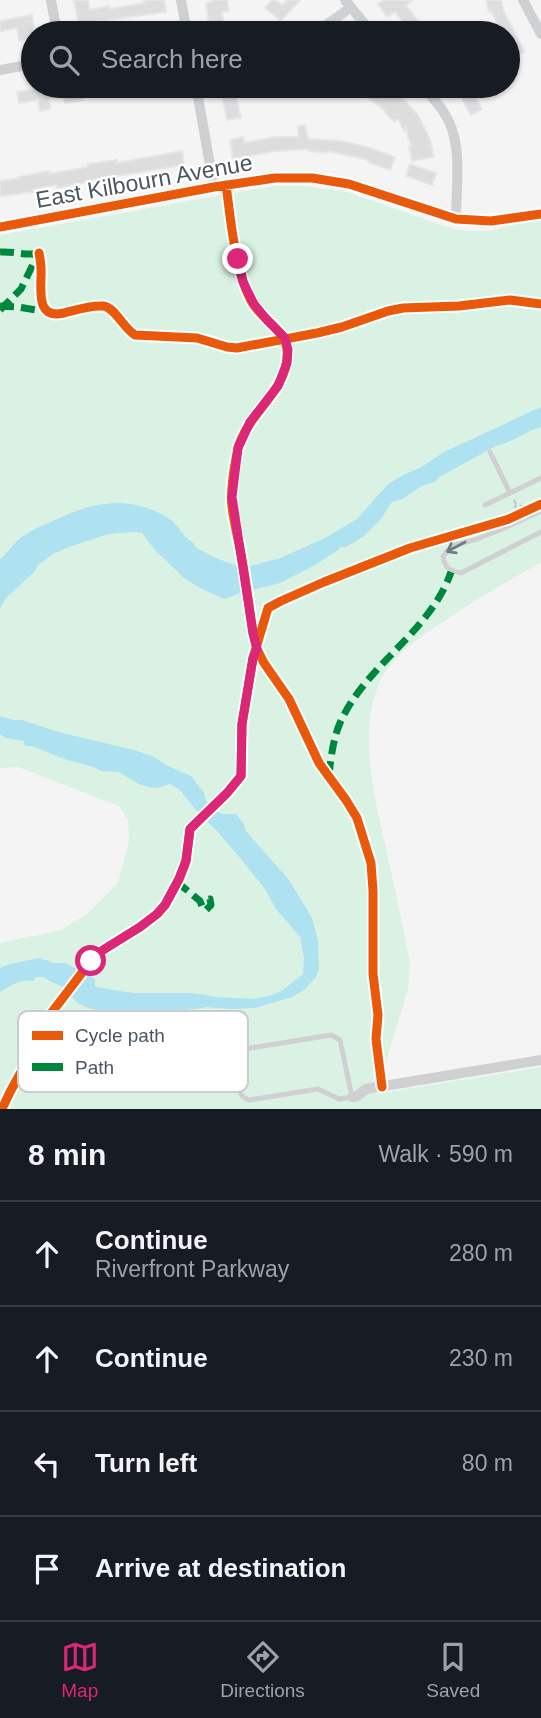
<!DOCTYPE html>
<meta charset="utf-8">
<style>
:root{--surface:#171b24;--page:#20242c;--text:#f1f3f6;--muted:#9ea1a6;--line:#363941;--accent:#db2777}
body{margin:0;font-family:Arial,sans-serif;background:var(--page);color:var(--text)}
.stop{position:absolute;width:21px;height:21px;margin:-16px;border:5px solid #db2777;border-radius:50%;background:#fff}
.stop.end{background:#db2777;border-color:#fff;box-shadow:0 2px 7px #0008}
.list{margin:0;padding:0;list-style:none}
h2{display:flex;justify-content:space-between;align-items:center;height:91px;margin:0;padding:0 28px;font-size:30px}
h2 small{font-size:23px;font-weight:400;color:var(--muted)}
.list li{display:grid;grid-template-columns:46px 1fr auto;gap:21px;align-items:center;box-sizing:border-box;height:105px;padding:0 28px;border-top:2px solid var(--line)}
.list b{display:block;font-size:26px;white-space:nowrap}
.list p{margin:0;font-size:23px;white-space:nowrap;color:var(--muted)}
.list em{font-size:23px;font-style:normal;color:var(--muted)}
.icon{flex:none;width:38px;height:38px;fill:none;stroke:currentColor;stroke-width:2;stroke-linecap:round;stroke-linejoin:round}
.map{position:relative;flex:none;width:541px;height:1109px;overflow:hidden}
.search{position:absolute;background:var(--surface);box-shadow:0 2px 5px #0004;left:21px;right:21px;top:21px;height:77px;display:flex;align-items:center;gap:18px;box-sizing:border-box;padding:0 24px;border-radius:38px;color:var(--muted);font-size:26px}
.sheet{height:511px;background:var(--surface)}
nav{display:flex;justify-content:space-around;align-items:center;box-sizing:border-box;height:98px;border-top:2px solid var(--line);background:var(--surface);font-size:19px;color:var(--muted)}
nav a{display:grid;justify-items:center;gap:4px}
nav .on{color:var(--accent)}
.map>svg:first-child{display:block}
</style>
<div class="map">
<svg width="541" height="1109" viewBox="0 0 541 1109">
<rect width="100%" height="100%" fill="#f4f4f4"/>
<path fill="#d9f2e3" d="M 273,186 L 304,186 L 344,191 L 447,227 L 464,231 L 491,231 L 509,225 L 541,221 L 541,562 C 509,581 476,599 446,620 C 428,631 410,643 395,659 C 350,709 374,795 387,853 C 395,890 403,926 410,963 L 408,989 L 376,1094 L 541,1067 L 541,1109 L 0,1109 L 0,943 L 61,930 L 87,914 L 118,883 L 129,841 L 128,820 L 119,806 L 18,767 L 0,768 L 0,235 Z"/>
<path fill="#aee2f0" d="M 541,407 L 541,427 C 525,432 512,442 496,446 L 439,477 L 435,482 L 422,486 L 402,499 L 392,502 L 381,519 L 363,537 L 346,547 L 340,547 L 338,550 L 315,565 L 280,583 L 240,593 L 225,599 L 206,591 L 185,579 L 155,550 L 142,533 L 133,532 L 108,534 L 69,547 L 53,554 L 38,565 L 35,571 L 6,598 L 0,608 L 0,559 C 9,552 14,542 23,536 C 32,530 43,525 53,521 C 93,502 126,494 167,517 C 179,524 182,537 194,543 L 195,547 C 209,555 236,569 251,566 C 261,564 269,560 278,559 L 325,538 L 357,519 L 388,484 L 403,475 L 420,468 L 444,452 Z
M 0,716 L 13,720 L 22,720 L 62,733 L 134,750 L 152,756 L 170,767 L 191,776 L 204,793 L 206,801 L 216,811 L 223,814 L 236,814 L 244,824 L 245,830 L 289,880 L 312,918 L 318,941 L 319,969 L 316,977 L 304,990 L 292,997 L 255,1008 L 231,1009 L 206,1007 L 196,1009 L 172,1011 L 157,1017 L 136,1014 L 113,1014 L 88,1008 L 78,1003 L 61,986 L 49,981 L 44,977 L 36,977 L 33,981 C 20,979 12,985 0,992 L 0,968 L 10,964 L 39,958 L 52,963 L 65,963 L 95,979 L 95,987 L 134,993 L 189,993 L 206,995 L 214,997 L 254,999 L 272,995 L 282,991 L 303,974 L 304,957 L 300,937 L 276,909 L 265,889 L 240,858 L 217,831 L 200,815 L 179,789 L 170,784 L 157,788 L 148,787 L 139,784 L 119,772 L 101,771 L 94,767 L 67,760 L 32,746 L 25,746 L 24,741 L 6,738 L 0,734 Z"/>
<g fill="none" stroke-linecap="round" stroke-linejoin="round">
<path stroke="#aee2f0" stroke-width="16" d="M 45,968 L 99,997"/>
</g>
<path fill="#ddddde" stroke="#e5e6e7" stroke-width="2" d="M 74,0 L 88,0 L 90,10 L 109,6 L 110,9 L 144,3 L 144,0 L 164,0 L 166,12 L 92,22 L 93,27 L 84,29 L 84,25 L 79,26 Z
M 211,0 L 227,0 L 229,11 L 222,12 L 225,33 L 210,33 L 206,3 L 212,2 Z
M 272,0 L 276,0 L 282,5 L 287,0 L 300,0 L 281,21 L 265,8 Z
M 384,0 L 413,0 L 406,5 L 425,30 L 420,33 L 399,33 L 407,27 L 395,12 L 387,17 L 378,4 Z
M 486,0 L 501,0 L 504,12 L 525,52 L 508,60 L 508,33 L 503,33 L 491,11 L 489,12 Z
M 32,15 L 35,33 L 33,33 L 33,38 L 19,41 L 17,28 L 0,31 L 0,21 Z
M 52,86 L 114,86 L 114,90 L 83,95 L 84,100 L 65,103 L 64,95 L 49,98 L 50,109 L 40,111 L 38,100 L 19,103 L 17,92 Z
M 220,86 L 234,86 L 241,118 L 227,120 Z
M 373,86 L 391,86 L 418,115 L 430,139 L 434,157 L 412,161 L 409,146 L 412,146 L 408,138 L 406,127 L 404,131 L 398,119 L 394,122 L 378,104 L 377,105 L 365,95 Z
M 460,86 L 469,86 L 482,109 L 471,115 L 456,88 Z
M 305,125 L 308,139 L 341,141 L 367,147 L 395,157 L 390,170 L 368,162 L 368,160 L 328,151 L 327,153 L 309,151 L 310,149 L 276,151 L 233,159 L 230,140 L 243,137 L 244,143 L 274,137 L 299,137 L 298,126 Z
M 182,151 L 184,165 L 86,181 L 86,182 L 57,188 L 57,185 L 33,189 L 33,192 L 0,196 L 0,181 L 20,178 L 19,177 L 49,171 L 49,174 L 88,167 L 88,164 L 117,160 L 117,163 Z
M 410,164 L 436,173 L 432,185 L 406,176 Z"/>
<g fill="none" stroke-linecap="round" stroke-linejoin="round">
<path stroke="#bcc7c4" stroke-width="2" stroke-dasharray="5 3.5" stroke-linecap="butt" d="M 514,500 L 516,504 L 530,509
M 511,516 L 516,505"/>
<path stroke="#ced0d2" stroke-width="5" d="M 490,452 L 510,493
M 485,505 L 541,478
M 541,511 L 500,530 L 474,540 L 455,545 L 447,551 L 443,557 C 445,568 450,571 461,573 L 541,532
M 331,1035 L 340,1040 L 352,1097 L 339,1099 L 318,1089 L 249,1100 L 243,1097 L 240,1092 L 235,1056 L 238,1050 Z"/>
<path stroke="#ced0d2" stroke-width="10" d="M 51,0 L 57,33
M 181,0 L 187,33
M 345,0 L 372,33
M 523,0 L 541,34
M 315,33 L 350,8
M 0,70 L 33,64
M 196,86 L 214,187
M 422,86 C 429,94 437,102 443,111 C 464,141 456,185 456,219
M 0,227 L 214,187 L 275,178 L 312,178 L 349,184 L 456,219 L 491,221 L 541,214
M 352,1097 L 356,1097 L 366,1089 L 541,1060"/>
<path stroke="#00873e" stroke-width="7" stroke-dasharray="14 7" stroke-linecap="butt" d="M 0,252 C 13,251 26,256 39,253
M 0,306 L 18,307 L 48,312
M 0,310 L 21,289 L 37,256
M 329,775 C 331,758 333,739 340,723 C 366,664 430,633 451,572
M 177,882 L 200,901 L 203,909 L 206,910 L 211,905 L 210,899 L 200,901"/>
<defs>
<path id="cycleway" d="M 226,185 C 231,221 235,274 253,304 C 263,320 286,331 287,350 C 290,390 248,412 238,448 C 235,463 230,492 232,507 C 234,523 238,538 241,554 C 246,580 249,607 253,633 L 257,649 L 264,663 L 289,699 L 319,763 L 346,800 L 357,818 L 371,863 L 373,891 L 373,974 L 378,1015 L 376,1039 L 382,1087
M 0,227 L 214,187 L 275,178 L 312,178 L 349,184 L 456,219 L 491,221 L 541,214
M 39,253 C 40,258 41,264 41,269 C 42,287 34,320 64,313 C 76,310 91,305 103,306 C 115,307 123,328 135,335 L 197,338 L 227,347 L 237,348 L 317,333 L 342,327 L 388,311 L 403,308 L 459,306 L 510,300 L 541,304
M 2,1109 L 10,1092 L 44,1030 L 49,1016 L 91,961 L 103,950 L 140,927 L 157,914 L 165,905 L 179,879 L 186,861 L 190,829 L 227,793 L 241,776 L 242,724 L 253,658 L 268,608 L 281,601 L 324,582 L 410,548 L 509,519 L 541,504"/>
</defs>
<use href="#cycleway" stroke="#fff" stroke-width="13"/>
<use href="#cycleway" stroke="#e8590c" stroke-width="9"/>
</g>
<defs><path id="oneway-shaft" d="M-6 0H5M1.5-3L5.5 0L1.5 3" fill="none" stroke-width="1.6" stroke-linecap="round" stroke-linejoin="round" transform="scale(1.75)"/></defs>
<use stroke="#727b83" href="#oneway-shaft" transform="translate(456 547) rotate(152)"/>
<g fill="none" stroke-linecap="round" stroke-linejoin="round">
<path stroke="#db2777" stroke-width="9" d="M 91,961 L 103,950 L 140,927 L 157,914 L 165,905 L 179,879 L 186,861 L 190,829 L 227,793 L 241,776 L 242,724 L 253,658 L 257,649 L 253,633 L 232,497 L 238,448 L 250,422 L 278,386 L 287,363 L 288,350 L 285,338 L 267,320 L 254,304 L 243,282 L 238,259"/>
</g>
<g text-anchor="middle" stroke-width="5" stroke-linejoin="round" paint-order="stroke">
<g font-size="23" fill="#4a5661" stroke="#fff">
<text transform="translate(144 181) rotate(-10)" y="8">East Kilbourn Avenue</text>
</g>
</g>
<rect x="18" y="1011" width="230" height="81" rx="10" fill="#fff" stroke="#c9ccd0" stroke-width="2"/>
<rect x="32" y="1031" width="31" height="9" fill="#e8590c"/>
<rect x="32" y="1063" width="31" height="8" fill="#00873e"/>
<g font-size="19" fill="#4a5661">
<text x="75" y="1042">Cycle path</text>
<text x="75" y="1074">Path</text>
</g>
</svg>
<div class="stop" style="left:91px;top:961px"></div>
<div class="stop end" style="left:238px;top:259px"></div>
<div class="search"><svg class="icon" aria-label="search" viewBox="0 0 24 24"><circle cx="10" cy="10" r="6"/><path d="M15 15l6 6"/></svg>Search here</div>
</div>
<section class="sheet">
<h2>8 min<small>Walk · 590 m</small></h2>
<ul class="list">
<li><svg class="icon" aria-label="ahead" viewBox="0 0 24 24"><path d="M12 20V5M6 11l6-6 6 6"/></svg><div><b>Continue</b><p>Riverfront Parkway</p></div><em>280 m</em></li>
<li><svg class="icon" aria-label="ahead" viewBox="0 0 24 24"><path d="M12 20V5M6 11l6-6 6 6"/></svg><div><b>Continue</b></div><em>230 m</em></li>
<li><svg class="icon" aria-label="left" viewBox="0 0 24 24"><path d="M17 20v-9H6M10 6l-5 5 5 5"/></svg><div><b>Turn left</b></div><em>80 m</em></li>
<li><svg class="icon" aria-label="arrive" viewBox="0 0 24 24"><path d="M6 21V4h12l-3 4 3 4H6"/></svg><div><b>Arrive at destination</b></div></li>
</ul>
</section>
<nav>
<a class="on"><svg class="icon" aria-label="map" viewBox="0 0 24 24"><path d="M3 6l6-2 6 2 6-2v14l-6 2-6-2-6 2zM9 4v14M15 6v14"/></svg>Map</a>
<a><svg class="icon" aria-label="directions" viewBox="0 0 24 24"><path d="M12 3l9 9-9 9-9-9zM9 14v-3h6M13 9l2 2-2 2"/></svg>Directions</a>
<a><svg class="icon" aria-label="saved" viewBox="0 0 24 24"><path d="M7 4h10v16l-5-4-5 4z"/></svg>Saved</a>
</nav>
